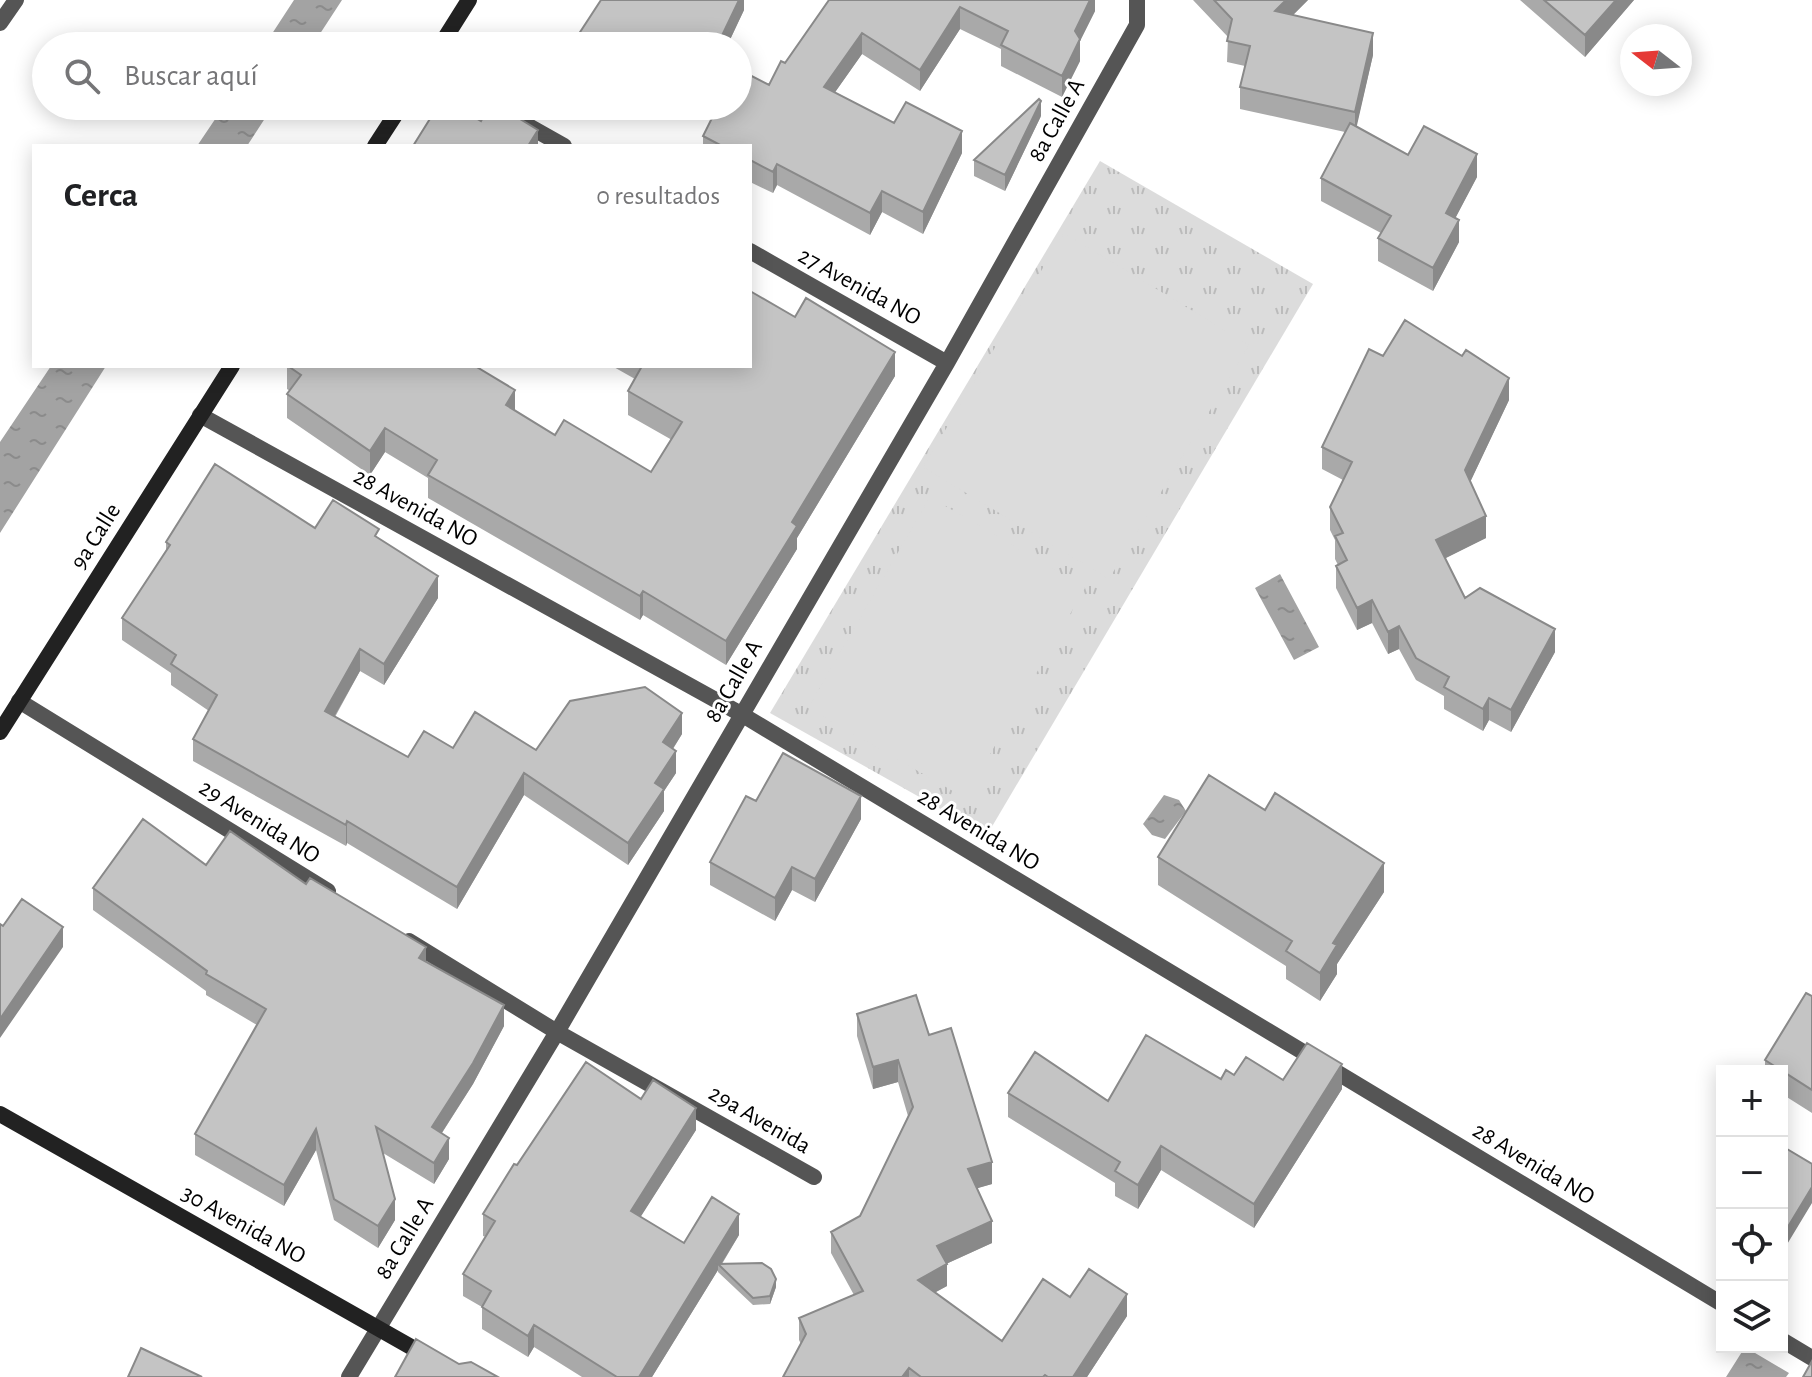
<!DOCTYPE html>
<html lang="es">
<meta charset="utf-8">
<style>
:root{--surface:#fff;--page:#f6f6f6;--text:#202124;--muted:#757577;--line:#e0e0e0}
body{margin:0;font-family:"Alegreya Sans",sans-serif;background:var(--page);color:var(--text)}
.controls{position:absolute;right:24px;bottom:24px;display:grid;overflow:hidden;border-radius:0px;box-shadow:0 4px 20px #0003}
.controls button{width:72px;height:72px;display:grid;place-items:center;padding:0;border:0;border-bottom:2px solid var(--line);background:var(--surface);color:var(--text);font:40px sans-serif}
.compass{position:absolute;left:1620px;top:24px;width:72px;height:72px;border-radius:50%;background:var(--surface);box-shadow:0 4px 20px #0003;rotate:287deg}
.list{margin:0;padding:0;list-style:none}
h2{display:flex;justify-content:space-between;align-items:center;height:104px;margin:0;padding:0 32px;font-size:34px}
h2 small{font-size:26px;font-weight:400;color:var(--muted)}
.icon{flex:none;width:44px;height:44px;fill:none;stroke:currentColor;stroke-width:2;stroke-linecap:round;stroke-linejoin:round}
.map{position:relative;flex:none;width:1812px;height:1377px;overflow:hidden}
.search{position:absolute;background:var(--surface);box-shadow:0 4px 20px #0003;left:32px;top:32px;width:720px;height:88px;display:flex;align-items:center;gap:20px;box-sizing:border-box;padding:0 28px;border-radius:44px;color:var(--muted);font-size:30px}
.panel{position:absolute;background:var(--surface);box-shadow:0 4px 20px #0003;left:32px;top:144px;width:720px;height:224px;border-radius:0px}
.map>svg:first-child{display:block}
</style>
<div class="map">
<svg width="1812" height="1377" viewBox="0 0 1812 1377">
<defs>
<pattern id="park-tufts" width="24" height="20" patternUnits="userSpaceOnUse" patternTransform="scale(2)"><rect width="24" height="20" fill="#dcdcdc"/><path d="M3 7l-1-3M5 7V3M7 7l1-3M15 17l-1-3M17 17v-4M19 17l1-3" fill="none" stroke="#bbb"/></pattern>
<pattern id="water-ripples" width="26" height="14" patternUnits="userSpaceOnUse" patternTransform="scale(2)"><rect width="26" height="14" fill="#a3a3a3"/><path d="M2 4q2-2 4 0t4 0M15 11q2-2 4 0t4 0" fill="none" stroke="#8b8b8b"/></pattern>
</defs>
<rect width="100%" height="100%" fill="#fff"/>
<path fill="url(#park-tufts)" d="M 1100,161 L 1313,284 L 987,835 L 770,713 Z"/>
<path fill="#dcdcdc" d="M 1064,233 L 1249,345 L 1109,579 L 923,467 Z
M 930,497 L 1085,588 L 965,798 L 808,708 Z"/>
<path fill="url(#water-ripples)" d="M 294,0 L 342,0 L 312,46 L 264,46 Z
M 224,106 L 273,106 L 247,146 L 197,146 Z
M 51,366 L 106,366 L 0,533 L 0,442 Z
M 1280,574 L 1319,647 L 1294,660 L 1255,588 Z
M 1164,795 L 1179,800 L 1186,811 L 1165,839 L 1152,835 L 1143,824 Z
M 1745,1347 L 1789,1373 L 1786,1377 L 1726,1377 Z"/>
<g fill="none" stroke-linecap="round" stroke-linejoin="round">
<path stroke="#555" stroke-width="16" d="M 0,23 L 16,0
M 493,106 L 564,146
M 750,251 L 947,363
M 200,415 L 741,714 L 1722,1304
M 19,701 L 328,891
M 409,941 L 557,1032 L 814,1177
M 1782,1340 L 1812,1358
M 349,1377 L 557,1032 L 947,363 L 1137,25 L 1137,0"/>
<path stroke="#222" stroke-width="16" d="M 440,46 L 469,0
M 375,146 L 401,106
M 0,732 L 232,366
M 0,1114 L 464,1377"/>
</g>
<path fill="#a9a9a9" d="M 744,0 L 744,10 L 727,46 L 571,46 Z
M 829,0 L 1095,0 L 1095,11 L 1080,41 L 1080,61 L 1062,97 L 1001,66 L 1001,49 L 960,29 L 920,91 L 862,54 L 835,92 L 894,123 L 962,153 L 923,234 L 882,212 L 870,235 L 777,185 L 773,193 L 750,182 L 750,146 L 703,146 L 703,136 L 769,85 Z
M 1193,0 L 1308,0 L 1293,15 L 1373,55 L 1356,127 L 1408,155 L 1477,177 L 1455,218 L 1459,242 L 1433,291 L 1378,261 L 1378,238 L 1381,233 L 1321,201 L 1321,178 L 1345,132 L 1240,109 L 1240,87 L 1245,66 L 1227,62 L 1228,37 Z
M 1520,0 L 1634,0 L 1585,57 Z
M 1041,116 L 1005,191 L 974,176 L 974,160 Z
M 1383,356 L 1509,400 L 1470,482 L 1486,538 L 1445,558 L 1465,598 L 1555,652 L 1511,732 L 1489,720 L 1483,731 L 1444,709 L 1444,696 L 1416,680 L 1399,649 L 1388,654 L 1372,623 L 1357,630 L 1336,588 L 1336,566 L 1338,565 L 1335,559 L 1335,540 L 1330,530 L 1330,507 L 1343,480 L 1322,469 L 1322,447 Z
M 287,366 L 515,411 L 555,435 L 651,472 L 672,440 L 628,415 L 628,391 L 635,379 L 612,366 L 750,366 L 895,376 L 797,538 L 797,549 L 726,665 L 643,615 L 640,620 L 428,498 L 428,478 L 385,452 L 370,475 L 287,418 L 287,394 L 290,391 L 287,389 Z
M 315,528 L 379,538 L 438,598 L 384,685 L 360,671 L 335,717 L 408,757 L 453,748 L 536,750 L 682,734 L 673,749 L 676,773 L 664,791 L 664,811 L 628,865 L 524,795 L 457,909 L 347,843 L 346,846 L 193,761 L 193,739 L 209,711 L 171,685 L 171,673 L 122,640 L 122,618 L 166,551 L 166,542 Z
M 756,801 L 861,819 L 815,902 L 792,890 L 775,921 L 710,885 L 710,862 Z
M 1158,857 L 1384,892 L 1337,964 L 1337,974 L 1320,1001 L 1286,979 L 1286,966 L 1158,885 Z
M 206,865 L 306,884 L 426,962 L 504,1026 L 473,1084 L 442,1133 L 449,1159 L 434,1184 L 383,1153 L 395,1220 L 378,1248 L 334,1220 L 316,1150 L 284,1206 L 195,1155 L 195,1134 L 257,1025 L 206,995 L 206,991 L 93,910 L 93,888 Z
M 1812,996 L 1812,1113 L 1782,1094 L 1782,1071 L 1765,1071 L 1765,1060 Z
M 857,1014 L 929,1035 L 992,1184 L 977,1188 L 992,1243 L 946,1264 L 947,1286 L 935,1292 L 1002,1341 L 1070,1297 L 1127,1316 L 1087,1377 L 783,1377 L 801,1344 L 799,1340 L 799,1318 L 854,1295 L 831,1253 L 831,1232 L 860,1216 L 908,1116 L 898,1082 L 873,1089 L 857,1036 Z
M 1234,1075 L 1283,1080 L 1342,1089 L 1254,1228 L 1161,1170 L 1138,1209 L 1115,1196 L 1115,1183 L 1008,1117 L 1008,1093 L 1108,1101 L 1221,1079 Z
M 641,1099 L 696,1130 L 640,1217 L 684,1243 L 739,1235 L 722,1264 L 776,1287 L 770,1304 L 753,1305 L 718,1272 L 718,1270 L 652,1377 L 582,1377 L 534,1347 L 528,1357 L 482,1329 L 482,1307 L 463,1296 L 463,1274 L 486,1237 L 483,1236 L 483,1214 L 517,1165 Z"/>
<path fill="#898989" d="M 739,0 L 744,0 L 744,10 L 727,46 L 717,46 Z
M 1090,0 L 1095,0 L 1095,11 L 1080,41 L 1080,61 L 1062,97 L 1062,76 L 1075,31 Z
M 1286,0 L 1308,0 L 1275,33 L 1275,11 Z
M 1616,0 L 1634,0 L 1585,57 L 1585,35 Z
M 960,7 L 960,29 L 920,91 L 920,70 Z
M 862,33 L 862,54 L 824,108 L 824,87 Z
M 1373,33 L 1373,55 L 1355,134 L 1355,112 Z
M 612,35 L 612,46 L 604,46 Z
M 1041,101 L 1041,116 L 1005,191 L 1005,175 Z
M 538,130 L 538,146 L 528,146 Z
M 962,131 L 962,153 L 923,234 L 923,212 Z
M 1477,154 L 1477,177 L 1446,236 L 1446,213 Z
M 777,164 L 777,185 L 773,193 L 773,172 Z
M 882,191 L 882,212 L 870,235 L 870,213 Z
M 1459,220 L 1459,242 L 1433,291 L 1433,268 Z
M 895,352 L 895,376 L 797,538 L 797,549 L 726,665 L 726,641 L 792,522 Z
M 1509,378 L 1509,400 L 1465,493 L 1465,470 Z
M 515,390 L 515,414 L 506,405 Z
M 385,428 L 385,452 L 370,475 L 370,451 Z
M 1486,516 L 1486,538 L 1436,563 L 1436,540 Z
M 438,576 L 438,598 L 384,685 L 384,664 Z
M 643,591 L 643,615 L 640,620 L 640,596 Z
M 1372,600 L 1372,623 L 1357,630 L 1357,608 Z
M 1399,626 L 1399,649 L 1388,654 L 1388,632 Z
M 1555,629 L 1555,652 L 1511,732 L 1511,710 Z
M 360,649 L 360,671 L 325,733 L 325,711 Z
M 1489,698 L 1489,720 L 1483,731 L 1483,709 Z
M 682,713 L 682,734 L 663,764 L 663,742 Z
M 676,751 L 676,773 L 664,791 L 664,811 L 628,865 L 628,843 L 655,783 Z
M 524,773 L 524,795 L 457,909 L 457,887 Z
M 861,796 L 861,819 L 815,902 L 815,879 Z
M 347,821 L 347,843 L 346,846 L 346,825 Z
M 1384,863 L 1384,892 L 1337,964 L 1337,974 L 1320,1001 L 1320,973 L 1333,943 Z
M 792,867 L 792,890 L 775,921 L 775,898 Z
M 63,927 L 63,947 L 0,1038 L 0,1019 Z
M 426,947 L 426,969 L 419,958 Z
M 504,1005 L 504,1026 L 473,1084 L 432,1148 L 432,1127 Z
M 898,1060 L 898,1082 L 873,1089 L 873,1067 Z
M 1342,1064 L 1342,1089 L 1254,1228 L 1254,1204 Z
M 696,1108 L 696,1130 L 631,1232 L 631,1211 Z
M 316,1129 L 316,1150 L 284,1206 L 284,1185 Z
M 449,1138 L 449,1159 L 434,1184 L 434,1163 Z
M 1161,1146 L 1161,1170 L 1138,1209 L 1138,1185 Z
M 992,1162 L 992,1184 L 968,1191 L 968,1169 Z
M 1812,1187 L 1812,1203 L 1783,1251 L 1783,1235 Z
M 395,1199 L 395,1220 L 378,1248 L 378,1226 Z
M 739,1214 L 739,1235 L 720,1266 L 718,1264 L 718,1270 L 652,1377 L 639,1377 Z
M 992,1221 L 992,1243 L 937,1268 L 937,1246 Z
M 947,1264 L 947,1286 L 918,1302 L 918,1280 Z
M 776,1279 L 776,1287 L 770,1304 L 770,1296 Z
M 1127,1294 L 1127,1316 L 1087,1377 L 1073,1377 Z
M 534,1325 L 534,1347 L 528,1357 L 528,1336 Z
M 909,1368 L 909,1377 L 902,1377 Z"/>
<path fill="#c4c4c4" stroke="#898989" stroke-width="2" d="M 601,0 L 739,0 L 717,46 L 634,46 L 612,35 L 604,46 L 571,46 Z
M 829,0 L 1090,0 L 1075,31 L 1080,39 L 1062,76 L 1001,45 L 1008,31 L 960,7 L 920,70 L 862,33 L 824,87 L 894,123 L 906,102 L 962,131 L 923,212 L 882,191 L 870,213 L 777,164 L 773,172 L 750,160 L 750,146 L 722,146 L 703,136 L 718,106 L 738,106 L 738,69 L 769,85 L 781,61 L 785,63 Z
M 1214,0 L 1286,0 L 1275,11 L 1373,33 L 1355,112 L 1240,87 L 1250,46 L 1227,41 L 1232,19 Z
M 1544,0 L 1616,0 L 1585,35 Z
M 1039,99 L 1041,101 L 1005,175 L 974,160 Z
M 438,106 L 456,106 L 481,121 L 489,106 L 499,106 L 538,130 L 528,146 L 413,146 Z
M 1350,123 L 1408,155 L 1424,126 L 1477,154 L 1446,213 L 1459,220 L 1433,268 L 1378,238 L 1391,216 L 1321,178 Z
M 750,291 L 795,317 L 806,298 L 895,352 L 792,522 L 797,526 L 726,641 L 643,591 L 640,596 L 428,475 L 437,460 L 385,428 L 370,451 L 287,394 L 301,375 L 288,366 L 475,366 L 515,390 L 506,405 L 555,435 L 564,420 L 651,472 L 682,422 L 628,391 L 642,366 L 750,366 Z
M 1405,320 L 1462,356 L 1466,350 L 1509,378 L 1465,470 L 1486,516 L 1436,540 L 1465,598 L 1480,588 L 1555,629 L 1511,710 L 1489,698 L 1483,709 L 1444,687 L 1449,677 L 1416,658 L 1399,626 L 1388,632 L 1372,600 L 1357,608 L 1336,566 L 1347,560 L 1335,536 L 1343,533 L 1330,507 L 1352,462 L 1322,447 L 1369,349 L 1383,356 Z
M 215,464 L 315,528 L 333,500 L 379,529 L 375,536 L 438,576 L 384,664 L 360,649 L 325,711 L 408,757 L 424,731 L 453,748 L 475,712 L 536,750 L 570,701 L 645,687 L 682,713 L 663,742 L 676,751 L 655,783 L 664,789 L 628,843 L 524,773 L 457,887 L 347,821 L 346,825 L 193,739 L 217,695 L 171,664 L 176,655 L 122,618 L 170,545 L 166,542 Z
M 783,753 L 861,796 L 815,879 L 792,867 L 775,898 L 710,862 L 746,796 L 756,801 Z
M 1209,775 L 1265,810 L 1275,793 L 1384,863 L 1333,943 L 1337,945 L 1320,973 L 1286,951 L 1292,941 L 1158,857 Z
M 143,819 L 206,865 L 230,831 L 306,884 L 310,878 L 426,947 L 419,958 L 504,1005 L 473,1063 L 432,1127 L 449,1138 L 434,1163 L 376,1127 L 395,1199 L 378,1226 L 334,1199 L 316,1129 L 284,1185 L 195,1134 L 266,1009 L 206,974 L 207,971 L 93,888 Z
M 22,899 L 63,927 L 0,1019 L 0,924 L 3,926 Z
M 1806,993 L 1812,996 L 1812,1090 L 1765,1060 Z
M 916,995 L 929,1035 L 951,1028 L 992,1162 L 968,1169 L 992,1221 L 937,1246 L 947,1264 L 918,1280 L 1002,1341 L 1043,1279 L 1070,1297 L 1089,1269 L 1127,1294 L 1073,1377 L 1048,1377 L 1045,1375 L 1043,1377 L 921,1377 L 909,1368 L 902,1377 L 783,1377 L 806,1334 L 799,1318 L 863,1291 L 831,1232 L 860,1216 L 913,1107 L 898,1060 L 873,1067 L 857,1014 Z
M 1146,1035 L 1221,1079 L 1226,1070 L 1234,1075 L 1246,1057 L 1283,1080 L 1307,1043 L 1342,1064 L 1254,1204 L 1161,1146 L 1138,1185 L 1115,1171 L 1120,1162 L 1008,1093 L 1035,1052 L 1108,1101 Z
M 586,1062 L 641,1099 L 653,1080 L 696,1108 L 631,1211 L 684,1243 L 712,1197 L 739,1214 L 639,1377 L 617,1377 L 534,1325 L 528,1336 L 482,1307 L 491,1291 L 463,1274 L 495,1221 L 483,1214 L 514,1164 L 517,1165 Z
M 1782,1146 L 1812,1164 L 1812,1187 L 1783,1235 Z
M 762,1263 L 771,1269 L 776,1279 L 770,1296 L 753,1298 L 718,1264 Z
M 416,1339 L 459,1364 L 471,1362 L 498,1377 L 395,1377 Z
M 141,1348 L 202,1377 L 128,1377 Z
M 1812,1361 L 1812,1377 L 1803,1377 Z"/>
<g text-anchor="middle" stroke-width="6" stroke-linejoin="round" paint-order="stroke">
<g font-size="24" fill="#000" stroke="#fff">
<text transform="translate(1056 120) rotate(-61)" y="8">8a Calle A</text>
<text transform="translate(860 286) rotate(29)" y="8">27 Avenida NO</text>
<text transform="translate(416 507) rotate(29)" y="8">28 Avenida NO</text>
<text transform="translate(95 536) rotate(-58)" y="8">9a Calle</text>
<text transform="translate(733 681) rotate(-60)" y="8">8a Calle A</text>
<text transform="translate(260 821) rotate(32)" y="8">29 Avenida NO</text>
<text transform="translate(979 829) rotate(31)" y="8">28 Avenida NO</text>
<text transform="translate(760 1119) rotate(30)" y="8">29a Avenida</text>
<text transform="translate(1534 1163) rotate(31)" y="8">28 Avenida NO</text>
<text transform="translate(244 1224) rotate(29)" y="8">30 Avenida NO</text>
<text transform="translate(404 1238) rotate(-59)" y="8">8a Calle A</text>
</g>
</g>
</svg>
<div class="controls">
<button>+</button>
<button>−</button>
<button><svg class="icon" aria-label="locate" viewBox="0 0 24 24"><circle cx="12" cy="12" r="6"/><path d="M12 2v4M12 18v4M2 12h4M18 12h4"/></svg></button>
<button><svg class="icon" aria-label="layers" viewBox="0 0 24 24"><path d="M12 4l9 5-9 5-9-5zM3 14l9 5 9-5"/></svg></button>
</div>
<svg class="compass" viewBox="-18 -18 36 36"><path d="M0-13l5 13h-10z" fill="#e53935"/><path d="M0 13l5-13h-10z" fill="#757577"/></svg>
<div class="search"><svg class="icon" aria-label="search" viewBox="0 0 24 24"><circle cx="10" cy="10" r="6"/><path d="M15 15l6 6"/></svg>Buscar aquí</div>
<section class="panel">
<h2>Cerca<small>0 resultados</small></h2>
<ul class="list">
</ul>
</section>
</div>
